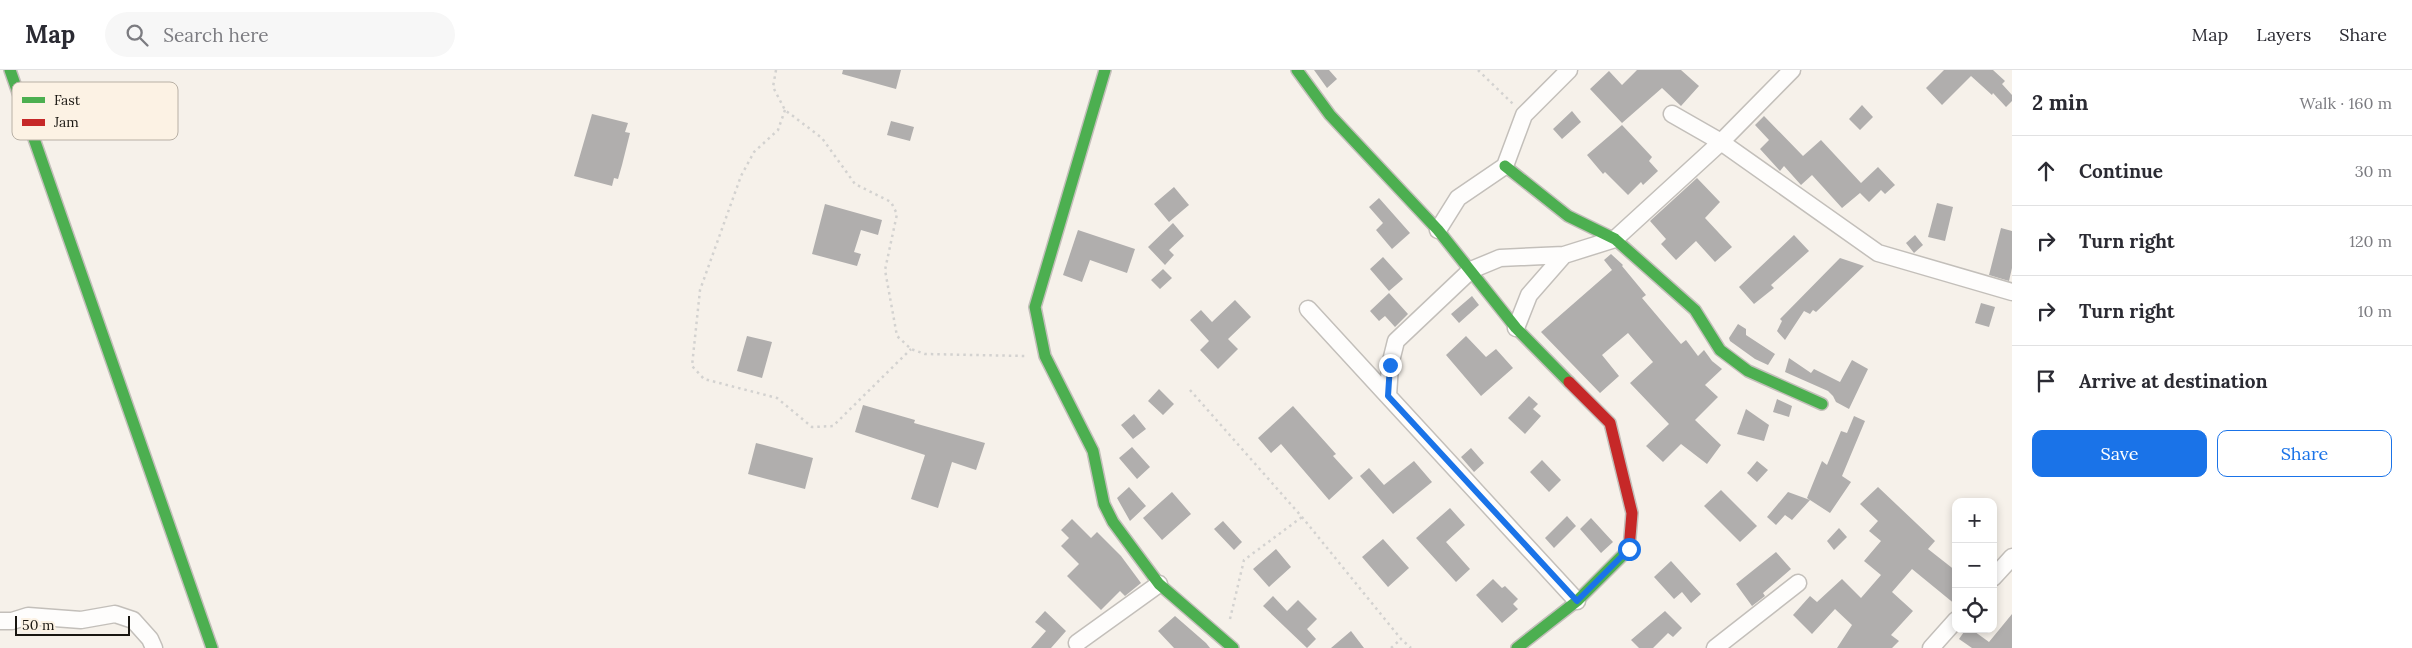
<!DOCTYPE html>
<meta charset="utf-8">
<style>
:root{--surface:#fff;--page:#f7f7f7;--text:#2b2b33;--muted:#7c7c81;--line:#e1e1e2;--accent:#1a73e8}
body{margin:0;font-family:Lora,serif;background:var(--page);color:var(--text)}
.controls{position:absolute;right:15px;bottom:15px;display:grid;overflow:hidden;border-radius:10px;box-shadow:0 2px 8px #0003}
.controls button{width:45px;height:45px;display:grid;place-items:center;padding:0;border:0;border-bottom:1px solid var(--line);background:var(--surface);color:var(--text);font:25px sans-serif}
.scale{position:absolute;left:15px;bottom:12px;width:115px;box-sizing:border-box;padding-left:5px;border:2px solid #191611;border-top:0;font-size:14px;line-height:18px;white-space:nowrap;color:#191611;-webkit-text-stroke:4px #fcf2e4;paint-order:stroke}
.stop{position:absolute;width:15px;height:15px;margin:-11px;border:4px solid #1a73e8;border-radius:50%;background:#fff}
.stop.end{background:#1a73e8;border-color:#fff;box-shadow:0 1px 5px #0008}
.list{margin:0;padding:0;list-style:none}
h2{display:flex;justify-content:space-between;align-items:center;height:65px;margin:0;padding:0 20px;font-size:21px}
h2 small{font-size:16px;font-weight:400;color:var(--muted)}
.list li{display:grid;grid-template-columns:32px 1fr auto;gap:15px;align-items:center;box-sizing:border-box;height:70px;padding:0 20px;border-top:1px solid var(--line)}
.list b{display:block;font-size:19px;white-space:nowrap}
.list em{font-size:16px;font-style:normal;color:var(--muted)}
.actions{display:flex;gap:10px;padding:15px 20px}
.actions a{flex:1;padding:11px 0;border:1px solid var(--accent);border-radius:10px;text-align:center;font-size:18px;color:var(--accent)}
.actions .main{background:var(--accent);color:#fff}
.icon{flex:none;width:28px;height:28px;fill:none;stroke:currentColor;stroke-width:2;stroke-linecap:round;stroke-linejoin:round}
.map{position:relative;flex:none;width:2012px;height:578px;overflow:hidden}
header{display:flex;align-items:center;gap:30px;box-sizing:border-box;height:70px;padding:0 25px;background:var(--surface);border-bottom:1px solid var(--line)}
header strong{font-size:24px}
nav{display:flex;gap:28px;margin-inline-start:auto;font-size:18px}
.search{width:350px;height:45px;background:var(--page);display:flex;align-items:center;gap:12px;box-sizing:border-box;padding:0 18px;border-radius:28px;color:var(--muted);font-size:19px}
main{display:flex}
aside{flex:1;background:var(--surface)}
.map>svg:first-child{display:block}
</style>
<header>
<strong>Map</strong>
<div class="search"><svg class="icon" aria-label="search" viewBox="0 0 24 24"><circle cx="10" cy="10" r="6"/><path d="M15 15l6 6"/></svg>Search here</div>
<nav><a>Map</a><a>Layers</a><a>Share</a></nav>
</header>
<main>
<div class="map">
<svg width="2012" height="578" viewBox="0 0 2012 578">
<rect width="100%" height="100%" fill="#f6f1ea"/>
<path fill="#b0aead" d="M 843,0 L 901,0 L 896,19 L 842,4 Z
M 1314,0 L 1329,0 L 1337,9 L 1327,18 Z
M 1637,0 L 1681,0 L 1699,16 L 1681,36 L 1662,18 L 1622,53 L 1590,19 L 1609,1 L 1622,15 Z
M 1944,0 L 1993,0 L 2005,11 L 2002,14 L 2012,25 L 2012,31 L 2006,37 L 1993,23 L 1992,25 L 1971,6 L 1942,35 L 1926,18 Z
M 1862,35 L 1873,47 L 1860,60 L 1849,49 Z
M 1572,41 L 1581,52 L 1562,69 L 1553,59 Z
M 592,44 L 628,53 L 625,62 L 630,63 L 622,95 L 618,109 L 614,108 L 612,116 L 574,106 Z
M 1764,46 L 1803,86 L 1821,70 L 1861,113 L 1878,97 L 1895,115 L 1885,124 L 1881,120 L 1869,132 L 1860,123 L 1842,138 L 1812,105 L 1801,115 L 1784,96 L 1780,101 L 1760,79 L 1769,70 L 1755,55 Z
M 891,51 L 914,57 L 910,71 L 887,65 Z
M 1622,55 L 1652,87 L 1649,91 L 1658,101 L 1643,115 L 1641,112 L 1628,125 L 1605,102 L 1603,104 L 1587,85 Z
M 1697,108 L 1720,132 L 1705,148 L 1732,177 L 1715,192 L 1696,171 L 1676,190 L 1661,174 L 1666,169 L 1650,151 Z
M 1174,117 L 1189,135 L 1169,152 L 1154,134 Z
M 1379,128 L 1410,163 L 1392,179 L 1376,160 L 1383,153 L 1369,137 Z
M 1937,133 L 1953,137 L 1945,171 L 1928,167 Z
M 825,134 L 882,150 L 878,165 L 861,160 L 854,182 L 861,184 L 857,196 L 812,184 Z
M 1173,153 L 1184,166 L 1169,180 L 1174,185 L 1165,195 L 1148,177 Z
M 2001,158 L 2012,161 L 2012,198 L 2009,211 L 1989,205 Z
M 1078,160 L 1135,179 L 1127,203 L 1090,190 L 1082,212 L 1063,205 Z
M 1794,165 L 1809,181 L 1771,215 L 1774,218 L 1754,234 L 1739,217 Z
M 1915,165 L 1923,175 L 1914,183 L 1906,173 Z
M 1611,184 L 1623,195 L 1622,196 L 1646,225 L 1642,228 L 1681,274 L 1686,270 L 1698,286 L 1704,280 L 1712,291 L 1722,299 L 1705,315 L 1718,327 L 1695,350 L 1721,375 L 1707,394 L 1681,374 L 1663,392 L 1646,376 L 1669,354 L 1630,313 L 1653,292 L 1628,263 L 1602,285 L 1619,306 L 1600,323 L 1541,262 L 1612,200 L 1604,190 Z
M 1383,187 L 1403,209 L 1389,221 L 1370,199 Z
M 1840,188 L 1864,196 L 1816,242 L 1813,240 L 1810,244 L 1804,241 L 1785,270 L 1777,261 L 1782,251 L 1780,249 Z
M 1163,199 L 1172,208 L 1160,219 L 1151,210 Z
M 1389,223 L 1408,244 L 1395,257 L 1385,246 L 1379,251 L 1370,241 Z
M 1472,226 L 1479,235 L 1459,253 L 1451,244 Z
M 1235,230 L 1251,247 L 1228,269 L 1238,279 L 1218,299 L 1200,280 L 1209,271 L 1190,250 L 1201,240 L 1212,252 Z
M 1981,233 L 1995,237 L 1989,257 L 1975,253 Z
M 1738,254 L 1746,259 L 1746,265 L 1775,284 L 1768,295 L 1755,289 L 1730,271 L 1729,268 Z
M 747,266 L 772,272 L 762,308 L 737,301 Z
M 1466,266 L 1486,287 L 1496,279 L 1513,298 L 1481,326 L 1446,285 Z
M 1789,288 L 1811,303 L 1814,299 L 1840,312 L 1852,290 L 1868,299 L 1849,339 L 1836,332 L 1833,326 L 1828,321 L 1785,302 Z
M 1159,319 L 1174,334 L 1163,345 L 1148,331 Z
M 1529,326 L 1538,334 L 1533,339 L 1541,346 L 1525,364 L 1508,348 Z
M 1777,329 L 1792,336 L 1789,347 L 1773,342 Z
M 863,335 L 915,350 L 914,353 L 985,373 L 976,400 L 952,392 L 938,438 L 911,429 L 925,385 L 855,362 Z
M 1293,336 L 1336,384 L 1333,386 L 1353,408 L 1329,430 L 1281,374 L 1271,383 L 1258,368 Z
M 1746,339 L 1769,355 L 1764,371 L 1737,364 Z
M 1134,344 L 1146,359 L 1133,369 L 1121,355 Z
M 1854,346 L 1865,351 L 1842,406 L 1851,412 L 1830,443 L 1810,430 L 1792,450 L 1785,445 L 1776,455 L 1767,447 L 1788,422 L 1810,430 L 1807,428 L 1822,391 L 1827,395 L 1841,361 L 1847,363 Z
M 756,373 L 813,388 L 805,419 L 748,404 Z
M 1132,377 L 1150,397 L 1137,409 L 1119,388 Z
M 1471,378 L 1484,393 L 1474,402 L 1461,387 Z
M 1542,390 L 1561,410 L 1549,422 L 1530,402 Z
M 1414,391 L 1432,412 L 1393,444 L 1360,406 L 1369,398 L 1384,415 Z
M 1757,391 L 1768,400 L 1757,412 L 1747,403 Z
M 1129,417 L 1146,436 L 1130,451 L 1117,428 Z
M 1878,417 L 1935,471 L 1928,479 L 1956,501 L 1956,535 L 1912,499 L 1892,522 L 1913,541 L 1891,565 L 1899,571 L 1892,578 L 1837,578 L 1852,555 L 1835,539 L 1812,564 L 1793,545 L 1810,526 L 1817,532 L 1842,509 L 1861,528 L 1881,505 L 1864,491 L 1881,471 L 1869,461 L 1878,451 L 1860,434 Z
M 1721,420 L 1757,456 L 1740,472 L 1704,436 Z
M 1172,422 L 1191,444 L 1162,470 L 1143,448 Z
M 1450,438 L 1465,455 L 1446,472 L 1470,499 L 1456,512 L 1416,468 Z
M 1567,446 L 1576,456 L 1554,478 L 1545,468 Z
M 1591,448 L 1613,472 L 1601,483 L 1580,459 Z
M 1072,449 L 1091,468 L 1097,462 L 1121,486 L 1141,513 L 1125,526 L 1120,521 L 1101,540 L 1067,506 L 1079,494 L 1061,476 L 1069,468 L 1061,460 Z
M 1223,451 L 1242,472 L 1234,480 L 1214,459 Z
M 1839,458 L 1847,467 L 1834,480 L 1827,471 Z
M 1383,469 L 1409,498 L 1388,517 L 1362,487 Z
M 1276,479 L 1291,497 L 1269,517 L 1253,499 Z
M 1776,482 L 1791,499 L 1763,523 L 1765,526 L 1752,536 L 1736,514 Z
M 1671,491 L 1701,524 L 1691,533 L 1682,522 L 1674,529 L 1654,507 Z
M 1493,509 L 1502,518 L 1505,516 L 1518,529 L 1513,534 L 1518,539 L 1502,553 L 1476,525 Z
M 1273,526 L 1287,541 L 1298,530 L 1317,549 L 1307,559 L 1316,569 L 1307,578 L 1263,536 Z
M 1045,541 L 1066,561 L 1051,578 L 1031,578 L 1046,561 L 1035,552 Z
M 1665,541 L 1682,558 L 1673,567 L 1668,563 L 1653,578 L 1639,578 L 1631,570 Z
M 2012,544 L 2012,578 L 1972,578 L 1959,569 L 1966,559 L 1971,559 L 1989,572 Z
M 1175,546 L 1206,573 L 1210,578 L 1174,578 L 1158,561 Z
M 1351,561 L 1364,578 L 1331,578 Z"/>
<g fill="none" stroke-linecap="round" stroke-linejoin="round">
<defs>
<path id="street" d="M 1672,44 L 1721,72 L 1878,183 L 2012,222
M 1438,160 L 1458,128 L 1505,96 L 1524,45 L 1569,0
M 1564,185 L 1500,188 L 1471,200 L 1396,271 L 1390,295 L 1388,326 L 1577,531
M 1308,239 L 1388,326
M 1516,258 L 1529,225 L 1564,185 L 1615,169 L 1721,72 L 1792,0
M 1993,508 L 2012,487
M 0,551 L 12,551 L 28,546 L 81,550 L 115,544 L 133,550 L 150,569 L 154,578
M 1077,573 L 1159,514
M 1715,578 L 1798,513
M 1931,578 L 1956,550"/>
<path id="fast" d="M 10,0 L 212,578
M 1105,0 L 1035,237 L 1045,286 L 1093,381 L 1104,434 L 1113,452 L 1159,514 L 1233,578
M 1297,0 L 1330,45 L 1438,160 L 1516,258 L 1569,312
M 1505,96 L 1568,146 L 1615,169 L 1695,240 L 1720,280 L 1748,301 L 1822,334
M 1517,578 L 1577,531 L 1625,483"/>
<path id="jam" d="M 1569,312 L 1610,353 L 1632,443 L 1629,479 L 1625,483"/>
</defs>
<use href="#street" stroke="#c3bfba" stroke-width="19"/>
<use href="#fast" stroke="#c3bfba" stroke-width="14"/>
<use href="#jam" stroke="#c3bfba" stroke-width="14"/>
<path stroke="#d3d2d0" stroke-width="2.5" stroke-dasharray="2.5 4" stroke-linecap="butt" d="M 776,0 L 773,17 L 785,40 L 822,68 L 855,114 L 891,132 L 897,144 L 885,200 L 897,266 L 911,279 L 925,284 L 1026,286
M 1478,0 L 1514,35
M 785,40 L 778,60 L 754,82 L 741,106 L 700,220 L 692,296 L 704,309 L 777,328 L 812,357 L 833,356 L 911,279
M 1190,320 L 1302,447 L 1401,569 L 1411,578
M 1230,549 L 1244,490 L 1302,447
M 1391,578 L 1401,569"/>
<use href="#street" stroke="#fefdfc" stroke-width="16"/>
<use href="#fast" stroke="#4caf50" stroke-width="11"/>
<use href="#jam" stroke="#c62828" stroke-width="11"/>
</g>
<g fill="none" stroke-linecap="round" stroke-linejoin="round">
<path stroke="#1a73e8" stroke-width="6" d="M 1390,295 L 1388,326 L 1577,531 L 1629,479"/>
</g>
<rect x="12" y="12" width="166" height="58" rx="8" fill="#fcf2e4" stroke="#b8b0a5" stroke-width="1"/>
<rect x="22" y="27" width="23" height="6" fill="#4caf50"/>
<rect x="22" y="49" width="23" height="7" fill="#c62828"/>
<g font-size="14" fill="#191611">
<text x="54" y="35">Fast</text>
<text x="54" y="57">Jam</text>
</g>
</svg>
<div class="controls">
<button>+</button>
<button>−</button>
<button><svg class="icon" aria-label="locate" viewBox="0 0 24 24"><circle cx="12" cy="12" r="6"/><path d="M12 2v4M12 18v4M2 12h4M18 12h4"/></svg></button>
</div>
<div class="scale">50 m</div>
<div class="stop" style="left:1629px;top:479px"></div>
<div class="stop end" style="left:1390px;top:295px"></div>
</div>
<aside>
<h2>2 min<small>Walk · 160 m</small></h2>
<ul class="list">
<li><svg class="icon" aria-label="ahead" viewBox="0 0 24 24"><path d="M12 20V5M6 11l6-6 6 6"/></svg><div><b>Continue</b></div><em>30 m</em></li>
<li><svg class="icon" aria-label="right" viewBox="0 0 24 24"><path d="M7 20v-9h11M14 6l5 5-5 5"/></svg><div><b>Turn right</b></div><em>120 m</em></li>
<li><svg class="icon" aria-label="right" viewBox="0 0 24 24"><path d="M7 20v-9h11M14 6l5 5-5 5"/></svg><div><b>Turn right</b></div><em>10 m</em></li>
<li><svg class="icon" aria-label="arrive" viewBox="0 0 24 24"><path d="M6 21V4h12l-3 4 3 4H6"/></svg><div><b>Arrive at destination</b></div></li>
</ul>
<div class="actions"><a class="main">Save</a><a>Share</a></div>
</aside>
</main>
